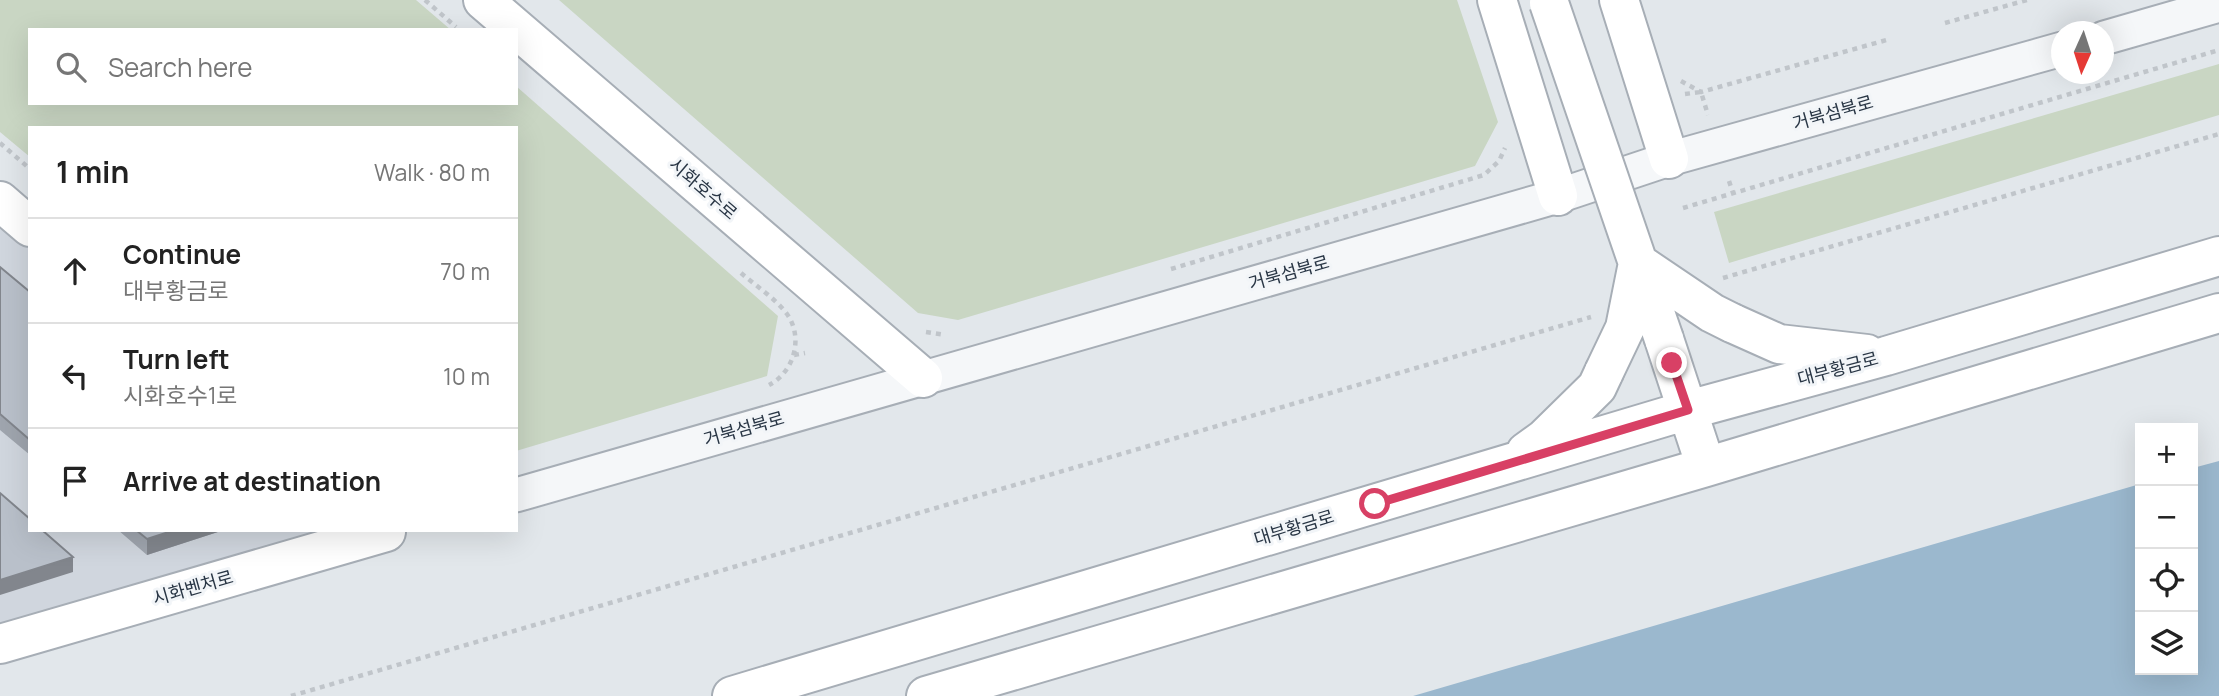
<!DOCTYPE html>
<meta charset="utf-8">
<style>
:root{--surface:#fff;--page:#f2f2f2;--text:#222;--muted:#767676;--line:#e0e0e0}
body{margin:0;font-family:Manrope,"Noto Sans KR",sans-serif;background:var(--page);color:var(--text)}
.controls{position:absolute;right:21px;bottom:21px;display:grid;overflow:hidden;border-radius:0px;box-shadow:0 7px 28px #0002}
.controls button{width:63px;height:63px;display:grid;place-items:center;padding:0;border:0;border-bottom:2px solid var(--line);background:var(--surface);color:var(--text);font:35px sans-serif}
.compass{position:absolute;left:2051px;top:21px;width:63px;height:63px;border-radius:50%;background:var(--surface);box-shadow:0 7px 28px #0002;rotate:183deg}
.stop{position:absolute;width:21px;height:21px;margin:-16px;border:5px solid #d84065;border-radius:50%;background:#fff}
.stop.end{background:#d84065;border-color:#fff;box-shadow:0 2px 7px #0008}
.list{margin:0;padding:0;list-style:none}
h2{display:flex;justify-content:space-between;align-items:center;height:91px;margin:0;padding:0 28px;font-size:30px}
h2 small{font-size:23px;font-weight:400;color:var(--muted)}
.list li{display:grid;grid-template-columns:46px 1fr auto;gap:21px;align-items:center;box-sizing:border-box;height:105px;padding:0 28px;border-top:2px solid var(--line)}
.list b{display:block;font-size:26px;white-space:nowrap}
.list p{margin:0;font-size:23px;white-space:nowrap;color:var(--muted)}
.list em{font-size:23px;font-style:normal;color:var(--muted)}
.icon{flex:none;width:38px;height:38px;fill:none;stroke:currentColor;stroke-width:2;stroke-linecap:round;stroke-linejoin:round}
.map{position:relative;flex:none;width:2219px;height:696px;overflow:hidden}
.search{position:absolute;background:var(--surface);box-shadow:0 7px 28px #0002;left:28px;top:28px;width:490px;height:77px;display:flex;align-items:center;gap:18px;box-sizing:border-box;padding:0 24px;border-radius:0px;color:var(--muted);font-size:26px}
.panel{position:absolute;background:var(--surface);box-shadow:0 7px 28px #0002;left:28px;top:126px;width:490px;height:406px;border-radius:0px}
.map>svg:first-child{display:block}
</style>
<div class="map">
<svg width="2219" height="696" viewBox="0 0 2219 696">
<rect width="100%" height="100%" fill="#e2e7eb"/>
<path fill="#d0d6de" d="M 0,201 L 30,227 L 30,530 L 384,530 L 0,644 Z"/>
<path fill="#c9d6c3" d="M 0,0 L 416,0 L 451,30 L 30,30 L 30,103 L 516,103 L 516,86 L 778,316 L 767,376 L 516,451 L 516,128 L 30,128 L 30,157 L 0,132 Z
M 559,0 L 1457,0 L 1498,122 L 1475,166 L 958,320 L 918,313 Z
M 2219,64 L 2219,115 L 1729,263 L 1714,212 Z"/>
<path fill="#9bb8ce" d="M 2219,461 L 2219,696 L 1413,696 L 2140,484 L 2140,670 L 2193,670 L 2193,468 Z"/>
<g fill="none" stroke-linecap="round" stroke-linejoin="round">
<defs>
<path id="street" d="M 2104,38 L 2219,5
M 516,495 L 1558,196 L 1669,159 L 2062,49"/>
<path id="secondary" d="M 483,0 L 923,378
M 1497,0 L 1558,196
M 1619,0 L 1669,159
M 0,201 L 30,227
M 1732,323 L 1779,344 L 1867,354
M 1664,339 L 1706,467
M 1526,452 L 1544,439 L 1597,387 L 1604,372
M 0,644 L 386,532
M 732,696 L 1688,410 L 1886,356 L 2219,256
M 926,696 L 1706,467 L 2219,313"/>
</defs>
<use href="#street" stroke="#a7aeb6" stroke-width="37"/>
<use href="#secondary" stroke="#a7aeb6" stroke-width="42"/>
<path stroke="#c0c5ca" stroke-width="4.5" stroke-dasharray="5 5" stroke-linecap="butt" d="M 425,0 L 456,27
M 1945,23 L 2027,0
M 1681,81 L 1701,92 L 1890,39
M 1685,94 L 1701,92 L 1708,115
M 0,143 L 30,169
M 1729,181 L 1733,193
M 1683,208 L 2219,50
M 1171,269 L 1484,175 L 1499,161 L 1505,148
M 741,273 C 756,286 775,298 787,314 C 804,338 794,372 769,385
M 1723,278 L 2219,134
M 926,332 L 945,335
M 794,355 L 805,353
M 291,696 L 1591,317"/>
<use href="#street" stroke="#f5f7f9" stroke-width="33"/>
<use href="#secondary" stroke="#fff" stroke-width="38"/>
<defs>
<path id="secondary-bridge" d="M 1549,3 L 1664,339
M 1604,372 L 1625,328 L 1638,263 L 1712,313 L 1732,323"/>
</defs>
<use href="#secondary-bridge" stroke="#a7aeb6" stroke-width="42" stroke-linecap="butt"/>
<use href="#secondary-bridge" stroke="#fff" stroke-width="38"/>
</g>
<path fill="#9fa5ae" d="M 0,267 L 30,292 L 30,455 L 0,430 Z
M 118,530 L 224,530 L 147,555 Z"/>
<path fill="#82868d" d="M 175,530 L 224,530 L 147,555 L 147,539 Z
M 73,557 L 73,572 L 0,595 L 0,580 Z"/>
<path fill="#b9c0ca" stroke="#82868d" stroke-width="2" d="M 0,267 L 30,292 L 30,440 L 0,414 Z
M 0,493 L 30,519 L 30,530 L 42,530 L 73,557 L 0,580 Z
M 136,530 L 175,530 L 147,539 Z"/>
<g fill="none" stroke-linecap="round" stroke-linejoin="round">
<path stroke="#d84065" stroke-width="9" d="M 1375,504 L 1688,410 L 1672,363"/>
</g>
<g text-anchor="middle" stroke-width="6" stroke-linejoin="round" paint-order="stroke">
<g font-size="18" fill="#293645" stroke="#f2f5f8">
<text transform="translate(1833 113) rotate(-16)" y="6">거북섬북로</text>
<text transform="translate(703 189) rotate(41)" y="6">시화호수로</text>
<text transform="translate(1289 273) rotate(-16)" y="6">거북섬북로</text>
<text transform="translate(1838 369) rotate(-15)" y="6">대부황금로</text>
<text transform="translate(744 429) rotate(-16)" y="6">거북섬북로</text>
<text transform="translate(1294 528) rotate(-17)" y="6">대부황금로</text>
<text transform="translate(193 588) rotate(-16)" y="6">시화벤처로</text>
</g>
</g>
</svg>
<div class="controls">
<button>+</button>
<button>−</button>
<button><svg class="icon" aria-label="locate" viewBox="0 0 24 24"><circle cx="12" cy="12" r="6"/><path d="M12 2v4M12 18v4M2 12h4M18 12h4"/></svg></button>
<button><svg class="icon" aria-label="layers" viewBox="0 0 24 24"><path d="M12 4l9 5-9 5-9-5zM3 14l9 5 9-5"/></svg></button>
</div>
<svg class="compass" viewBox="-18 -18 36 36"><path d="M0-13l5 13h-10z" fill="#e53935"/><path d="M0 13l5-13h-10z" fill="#767676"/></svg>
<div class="stop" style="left:1375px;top:504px"></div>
<div class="stop end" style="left:1672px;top:363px"></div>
<div class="search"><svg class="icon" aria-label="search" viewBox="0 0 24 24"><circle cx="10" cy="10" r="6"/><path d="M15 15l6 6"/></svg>Search here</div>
<section class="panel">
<h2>1 min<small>Walk · 80 m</small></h2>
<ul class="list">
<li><svg class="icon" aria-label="ahead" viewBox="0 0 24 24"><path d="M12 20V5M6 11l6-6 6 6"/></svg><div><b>Continue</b><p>대부황금로</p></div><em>70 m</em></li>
<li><svg class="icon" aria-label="left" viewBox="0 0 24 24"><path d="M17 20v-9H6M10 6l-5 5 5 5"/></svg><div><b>Turn left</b><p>시화호수1로</p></div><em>10 m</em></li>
<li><svg class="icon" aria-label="arrive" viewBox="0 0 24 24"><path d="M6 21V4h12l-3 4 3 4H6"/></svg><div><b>Arrive at destination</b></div></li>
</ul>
</section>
</div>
